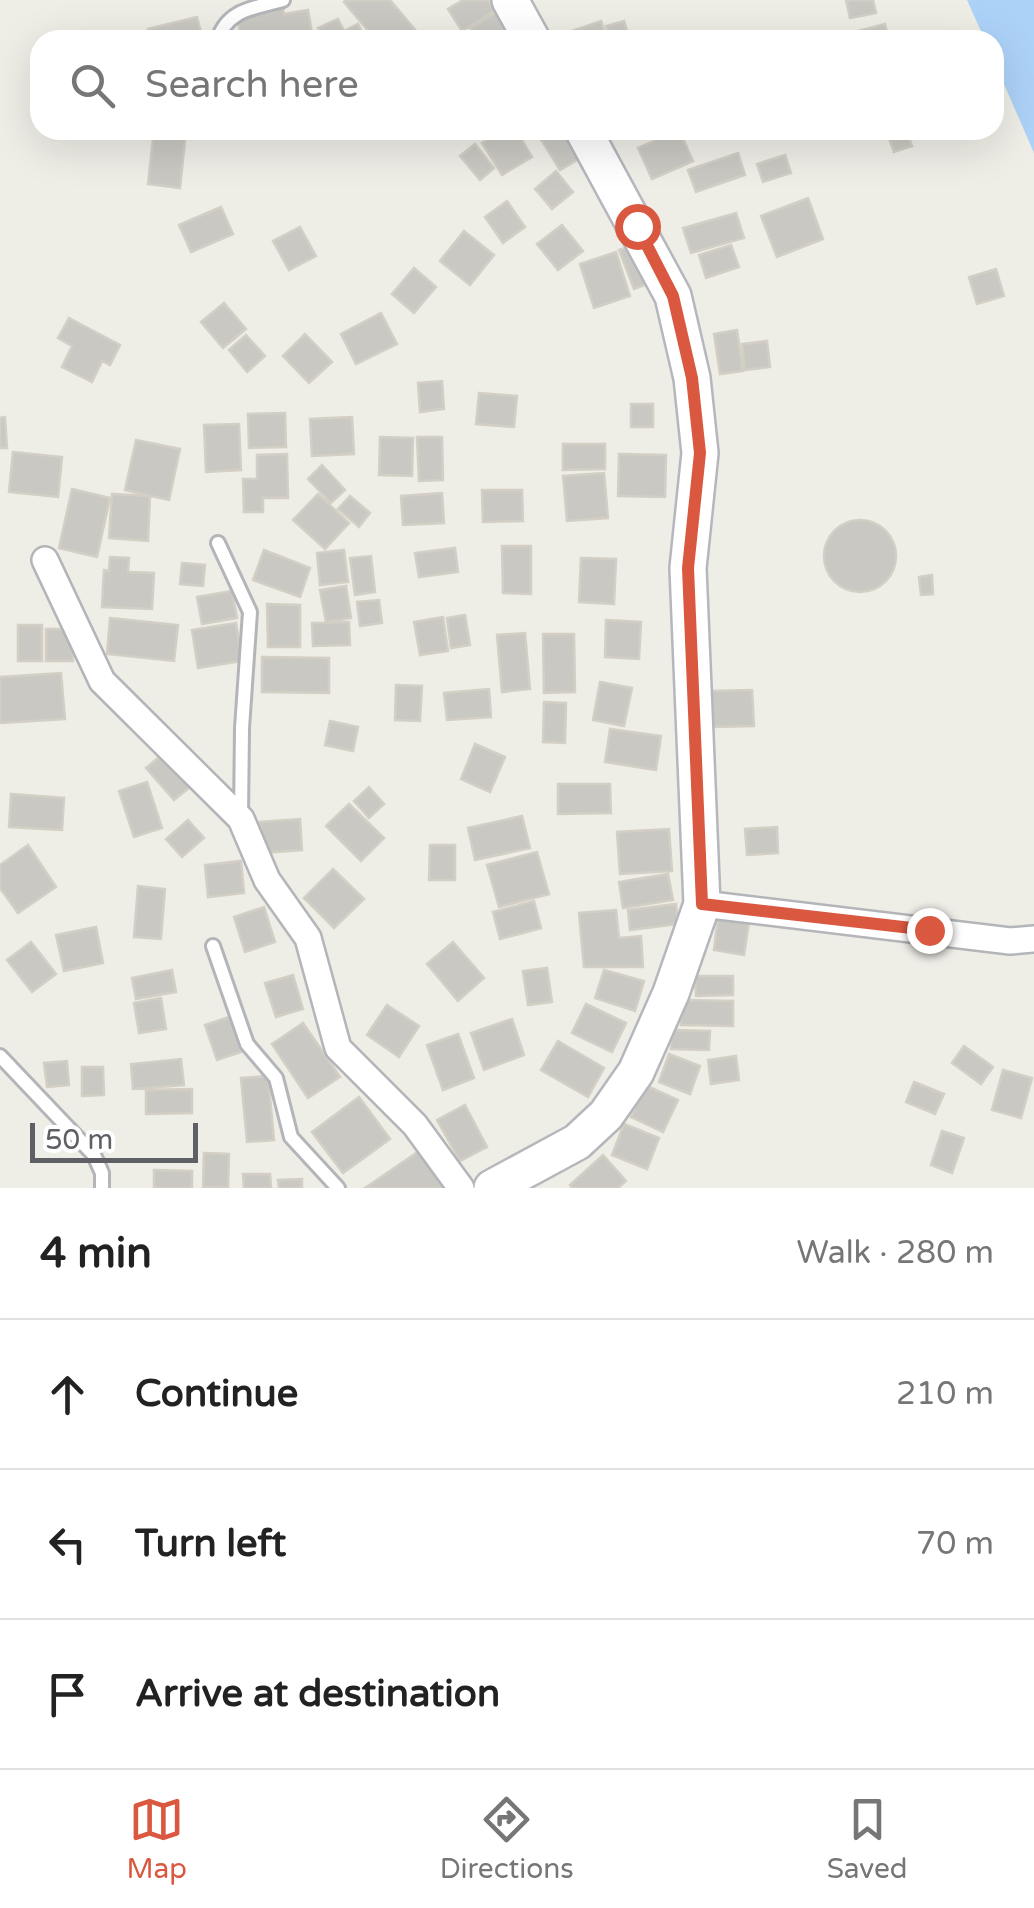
<!DOCTYPE html>
<meta charset="utf-8">
<style>
:root{--surface:#fff;--page:#f2f2f2;--text:#222;--muted:#767676;--line:#e0e0e0;--accent:#da5840}
body{margin:0;font-family:"Varela Round",sans-serif;background:var(--page);color:var(--text)}
.scale{position:absolute;left:30px;bottom:25px;width:168px;box-sizing:border-box;padding-left:10px;border:5px solid #5e6065;border-top:0;font-size:28px;line-height:35px;white-space:nowrap;color:#5e6065;-webkit-text-stroke:8px #fff;paint-order:stroke}
.stop{position:absolute;width:30px;height:30px;margin:-22px;border:8px solid #da5840;border-radius:50%;background:#fff}
.stop.end{background:#da5840;border-color:#fff;box-shadow:0 2px 10px #0008}
.list{margin:0;padding:0;list-style:none}
h2{display:flex;justify-content:space-between;align-items:center;height:130px;margin:0;padding:0 40px;font-size:42px}
h2 small{font-size:32px;font-weight:400;color:var(--muted)}
.list li{display:grid;grid-template-columns:65px 1fr auto;gap:30px;align-items:center;box-sizing:border-box;height:150px;padding:0 40px;border-top:2px solid var(--line)}
.list b{display:block;font-size:38px;white-space:nowrap}
.list em{font-size:32px;font-style:normal;color:var(--muted)}
.icon{flex:none;width:55px;height:55px;fill:none;stroke:currentColor;stroke-width:2;stroke-linecap:round;stroke-linejoin:round}
.map{position:relative;flex:none;width:1034px;height:1188px;overflow:hidden}
.search{position:absolute;background:var(--surface);box-shadow:0 10px 40px #0002;left:30px;right:30px;top:30px;height:110px;display:flex;align-items:center;gap:25px;box-sizing:border-box;padding:0 35px;border-radius:30px;color:var(--muted);font-size:38px}
.sheet{height:580px;background:var(--surface)}
nav{display:flex;justify-content:space-around;align-items:center;box-sizing:border-box;height:140px;border-top:2px solid var(--line);background:var(--surface);font-size:28px;color:var(--muted)}
nav a{display:grid;justify-items:center;gap:5px}
nav .on{color:var(--accent)}
.map>svg:first-child{display:block}
</style>
<div class="map">
<svg width="1034" height="1188" viewBox="0 0 1034 1188">
<rect width="100%" height="100%" fill="#eeede6"/>
<path fill="#add2f8" d="M 967,0 L 1034,0 L 1034,153 L 994,61 L 994,40 L 985,40 Z"/>
<path fill="#cac8c2" stroke="#d3cfc5" stroke-width="2.5" d="M 346,0 L 390,0 L 418,33 L 410,40 L 376,40 L 344,2 Z
M 463,0 L 488,0 L 494,11 L 462,31 L 448,9 Z
M 846,0 L 873,0 L 876,13 L 850,18 Z
M 283,8 L 284,14 L 308,10 L 312,33 L 288,36 L 288,40 L 241,40 L 237,16 Z
M 500,10 L 514,32 L 500,40 L 477,40 L 470,28 Z
M 197,17 L 203,40 L 151,40 L 148,29 Z
M 338,19 L 344,31 L 358,24 L 366,40 L 324,40 L 318,28 Z
M 601,21 L 607,40 L 569,40 L 566,33 Z
M 624,21 L 630,40 L 610,40 L 606,26 Z
M 885,24 L 889,40 L 848,40 L 847,34 Z
M 154,130 L 186,130 L 180,188 L 148,184 Z
M 504,130 L 516,130 L 532,157 L 502,175 L 482,143 Z
M 542,130 L 565,130 L 582,157 L 560,170 L 537,133 Z
M 679,130 L 693,161 L 652,179 L 638,148 Z
M 886,130 L 906,130 L 912,146 L 894,152 Z
M 475,144 L 494,168 L 480,180 L 460,156 Z
M 738,153 L 745,175 L 696,192 L 688,170 Z
M 785,155 L 791,173 L 763,182 L 757,164 Z
M 556,171 L 573,192 L 552,209 L 535,189 Z
M 808,198 L 823,239 L 777,257 L 761,216 Z
M 507,201 L 525,227 L 503,243 L 485,217 Z
M 221,207 L 233,234 L 191,252 L 179,225 Z
M 736,213 L 744,238 L 691,253 L 683,228 Z
M 562,225 L 583,251 L 558,270 L 537,244 Z
M 300,227 L 316,256 L 289,270 L 273,241 Z
M 464,231 L 494,255 L 470,285 L 440,261 Z
M 636,244 L 650,283 L 634,289 L 619,250 Z
M 731,245 L 739,267 L 706,278 L 699,255 Z
M 616,252 L 630,296 L 594,308 L 580,264 Z
M 414,268 L 436,287 L 414,313 L 392,294 Z
M 996,269 L 1004,296 L 977,304 L 969,277 Z
M 224,303 L 246,329 L 223,348 L 201,322 Z
M 381,313 L 397,344 L 356,364 L 341,334 Z
M 69,318 L 120,345 L 110,365 L 102,361 L 92,382 L 62,367 L 72,346 L 58,338 Z
M 737,330 L 743,371 L 720,374 L 714,334 Z
M 305,334 L 332,362 L 309,383 L 283,356 Z
M 246,335 L 265,356 L 247,372 L 229,350 Z
M 767,341 L 770,367 L 745,370 L 742,344 Z
M 442,381 L 444,409 L 420,412 L 418,383 Z
M 479,393 L 517,396 L 514,427 L 476,424 Z
M 631,404 L 653,404 L 653,427 L 631,427 Z
M 285,413 L 286,447 L 249,448 L 248,414 Z
M 5,417 L 7,448 L 0,448 L 0,418 Z
M 352,417 L 354,454 L 312,456 L 310,419 Z
M 239,424 L 241,470 L 206,472 L 204,425 Z
M 380,437 L 413,438 L 412,476 L 379,475 Z
M 417,437 L 442,437 L 443,480 L 419,481 Z
M 136,440 L 180,449 L 169,500 L 125,490 Z
M 563,444 L 605,444 L 605,469 L 563,470 Z
M 13,452 L 62,457 L 58,497 L 9,492 Z
M 287,454 L 288,498 L 263,498 L 263,512 L 244,512 L 243,479 L 257,479 L 257,455 Z
M 619,454 L 666,455 L 665,497 L 618,496 Z
M 322,465 L 345,490 L 331,503 L 308,479 Z
M 604,473 L 608,518 L 567,521 L 563,476 Z
M 72,489 L 110,498 L 97,557 L 59,548 Z
M 482,490 L 522,490 L 523,521 L 483,522 Z
M 442,493 L 444,523 L 403,525 L 401,496 Z
M 112,494 L 150,496 L 148,541 L 109,538 Z
M 318,494 L 349,523 L 325,549 L 293,520 Z
M 350,496 L 370,513 L 359,527 L 338,509 Z
M824 556a36 36 0 1 1 72 0a36 36 0 1 1-72 0Z
M 502,546 L 531,546 L 531,594 L 503,593 Z
M 455,548 L 458,572 L 419,577 L 415,553 Z
M 264,550 L 310,568 L 300,597 L 253,580 Z
M 344,550 L 348,582 L 320,585 L 317,553 Z
M 371,556 L 375,592 L 355,595 L 350,558 Z
M 110,557 L 129,558 L 128,572 L 154,573 L 152,609 L 102,607 L 104,570 L 109,571 Z
M 581,558 L 616,559 L 614,604 L 579,602 Z
M 182,563 L 205,565 L 203,586 L 180,584 Z
M 932,575 L 933,594 L 921,595 L 919,577 Z
M 346,586 L 351,618 L 326,622 L 320,590 Z
M 232,591 L 237,618 L 202,624 L 197,597 Z
M 379,600 L 382,623 L 360,626 L 357,602 Z
M 267,604 L 300,605 L 300,647 L 268,647 Z
M 465,615 L 470,645 L 451,648 L 447,618 Z
M 443,617 L 448,651 L 420,655 L 414,622 Z
M 110,618 L 178,625 L 174,661 L 107,654 Z
M 606,620 L 641,622 L 639,659 L 605,657 Z
M 349,622 L 350,645 L 313,646 L 312,623 Z
M 236,623 L 242,661 L 198,668 L 192,630 Z
M 18,625 L 42,625 L 42,661 L 18,661 Z
M 46,629 L 73,629 L 73,661 L 46,661 Z
M 525,633 L 530,689 L 502,692 L 497,635 Z
M 543,634 L 574,634 L 575,692 L 544,693 Z
M 262,657 L 329,658 L 329,693 L 262,692 Z
M 61,673 L 65,719 L 0,723 L 0,677 Z
M 600,682 L 632,688 L 624,726 L 593,720 Z
M 396,685 L 422,686 L 420,721 L 395,720 Z
M 489,689 L 491,717 L 447,720 L 444,693 Z
M 752,690 L 754,726 L 712,727 L 712,691 Z
M 544,702 L 566,703 L 565,743 L 543,742 Z
M 330,721 L 358,727 L 353,751 L 325,745 Z
M 610,729 L 661,736 L 656,770 L 605,762 Z
M 475,744 L 505,757 L 490,792 L 461,779 Z
M 163,754 L 190,787 L 174,800 L 146,768 Z
M 147,782 L 162,828 L 134,837 L 119,791 Z
M 558,784 L 610,784 L 611,813 L 558,814 Z
M 369,787 L 384,804 L 369,818 L 354,801 Z
M 11,794 L 64,798 L 62,830 L 9,827 Z
M 349,804 L 384,838 L 361,861 L 326,826 Z
M 522,816 L 530,848 L 475,860 L 468,828 Z
M 300,819 L 302,850 L 263,853 L 260,822 Z
M 188,820 L 204,838 L 182,857 L 166,839 Z
M 777,827 L 778,853 L 747,855 L 745,829 Z
M 669,829 L 672,871 L 620,874 L 617,832 Z
M 28,845 L 56,887 L 18,913 L 0,888 L 0,865 Z
M 430,845 L 455,845 L 455,880 L 429,880 Z
M 537,852 L 549,894 L 499,907 L 487,865 Z
M 241,861 L 244,893 L 208,897 L 205,865 Z
M 333,869 L 364,899 L 334,928 L 304,898 Z
M 668,874 L 673,900 L 623,908 L 619,882 Z
M 138,886 L 165,889 L 161,939 L 134,937 Z
M 534,901 L 541,928 L 500,939 L 493,912 Z
M 676,904 L 678,924 L 630,930 L 628,910 Z
M 264,907 L 275,942 L 245,952 L 234,917 Z
M 616,910 L 619,938 L 641,936 L 643,967 L 584,967 L 579,913 Z
M 718,917 L 749,922 L 744,955 L 714,950 Z
M 96,927 L 103,963 L 64,971 L 56,935 Z
M 31,942 L 56,974 L 32,992 L 7,960 Z
M 453,942 L 484,978 L 458,1001 L 427,964 Z
M 547,968 L 552,1002 L 528,1005 L 523,971 Z
M 172,970 L 176,992 L 136,999 L 132,978 Z
M 604,970 L 644,981 L 635,1011 L 595,998 Z
M 293,975 L 303,1009 L 276,1017 L 265,983 Z
M 695,976 L 733,976 L 733,995 L 696,996 Z
M 161,998 L 166,1029 L 139,1033 L 134,1003 Z
M 681,1000 L 733,1001 L 733,1026 L 681,1025 Z
M 586,1004 L 626,1023 L 612,1052 L 572,1033 Z
M 387,1005 L 419,1026 L 399,1057 L 367,1035 Z
M 229,1017 L 241,1052 L 217,1060 L 205,1025 Z
M 512,1019 L 524,1055 L 484,1070 L 471,1033 Z
M 303,1023 L 340,1077 L 308,1098 L 272,1044 Z
M 671,1030 L 710,1031 L 709,1050 L 671,1049 Z
M 458,1034 L 474,1078 L 443,1090 L 427,1045 Z
M 558,1041 L 604,1068 L 588,1097 L 541,1070 Z
M 964,1046 L 993,1067 L 981,1084 L 952,1063 Z
M 669,1054 L 700,1066 L 690,1094 L 659,1082 Z
M 736,1056 L 739,1080 L 711,1084 L 708,1060 Z
M 181,1059 L 184,1085 L 133,1089 L 131,1064 Z
M 67,1061 L 69,1085 L 47,1087 L 44,1063 Z
M 82,1067 L 103,1067 L 104,1095 L 82,1096 Z
M 1003,1070 L 1032,1078 L 1021,1118 L 992,1110 Z
M 268,1076 L 274,1140 L 247,1142 L 241,1078 Z
M 914,1082 L 944,1094 L 935,1114 L 906,1102 Z
M 645,1085 L 678,1100 L 663,1132 L 631,1117 Z
M 192,1089 L 192,1113 L 146,1114 L 146,1090 Z
M 359,1097 L 390,1139 L 343,1173 L 312,1132 Z
M 465,1105 L 487,1147 L 460,1161 L 437,1120 Z
M 624,1124 L 659,1138 L 647,1169 L 612,1155 Z
M 942,1131 L 964,1138 L 952,1173 L 931,1165 Z
M 422,1149 L 448,1188 L 365,1188 Z
M 204,1153 L 229,1154 L 228,1188 L 203,1187 Z
M 603,1155 L 626,1181 L 618,1188 L 572,1188 L 570,1185 Z
M 154,1170 L 192,1171 L 192,1188 L 154,1188 Z
M 243,1174 L 270,1174 L 271,1188 L 244,1188 Z
M 302,1179 L 302,1188 L 279,1188 L 278,1180 Z"/>
<g fill="none" stroke-linecap="round" stroke-linejoin="round">
<defs>
<path id="lane" d="M 218,40 C 227,9 255,8 283,0
M 218,543 L 250,612 L 242,728 L 241,816
M 213,946 L 247,1044 L 276,1078 L 291,1137 L 338,1188
M 0,1056 L 94,1155 L 102,1173 L 102,1188"/>
<path id="street" d="M 45,560 L 102,681 L 241,819 L 267,880 L 308,938 L 338,1048 L 415,1125 L 461,1188
M 702,904 L 1010,941 L 1034,939"/>
<path id="secondary" d="M 510,0 L 532,40
M 492,1188 L 577,1142 L 606,1115 L 636,1072 L 671,993 L 702,904 L 688,568 L 700,453 L 692,378 L 673,296 L 583,130"/>
</defs>
<use href="#lane" stroke="#b3b5b9" stroke-width="18"/>
<use href="#street" stroke="#b3b5b9" stroke-width="30"/>
<use href="#secondary" stroke="#b5b7bc" stroke-width="40"/>
<use href="#lane" stroke="#fff" stroke-width="12"/>
<use href="#street" stroke="#fff" stroke-width="25"/>
<use href="#secondary" stroke="#fff" stroke-width="35"/>
</g>
<g fill="none" stroke-linecap="round" stroke-linejoin="round">
<path stroke="#da5840" stroke-width="12" d="M 637,226 L 673,296 L 692,378 L 700,453 L 688,568 L 702,904 L 929,930"/>
</g>
</svg>
<div class="scale">50 m</div>
<div class="stop" style="left:637px;top:226px"></div>
<div class="stop end" style="left:929px;top:930px"></div>
<div class="search"><svg class="icon" aria-label="search" viewBox="0 0 24 24"><circle cx="10" cy="10" r="6"/><path d="M15 15l6 6"/></svg>Search here</div>
</div>
<section class="sheet">
<h2>4 min<small>Walk · 280 m</small></h2>
<ul class="list">
<li><svg class="icon" aria-label="ahead" viewBox="0 0 24 24"><path d="M12 20V5M6 11l6-6 6 6"/></svg><div><b>Continue</b></div><em>210 m</em></li>
<li><svg class="icon" aria-label="left" viewBox="0 0 24 24"><path d="M17 20v-9H6M10 6l-5 5 5 5"/></svg><div><b>Turn left</b></div><em>70 m</em></li>
<li><svg class="icon" aria-label="arrive" viewBox="0 0 24 24"><path d="M6 21V4h12l-3 4 3 4H6"/></svg><div><b>Arrive at destination</b></div></li>
</ul>
</section>
<nav>
<a class="on"><svg class="icon" aria-label="map" viewBox="0 0 24 24"><path d="M3 6l6-2 6 2 6-2v14l-6 2-6-2-6 2zM9 4v14M15 6v14"/></svg>Map</a>
<a><svg class="icon" aria-label="directions" viewBox="0 0 24 24"><path d="M12 3l9 9-9 9-9-9zM9 14v-3h6M13 9l2 2-2 2"/></svg>Directions</a>
<a><svg class="icon" aria-label="saved" viewBox="0 0 24 24"><path d="M7 4h10v16l-5-4-5 4z"/></svg>Saved</a>
</nav>
